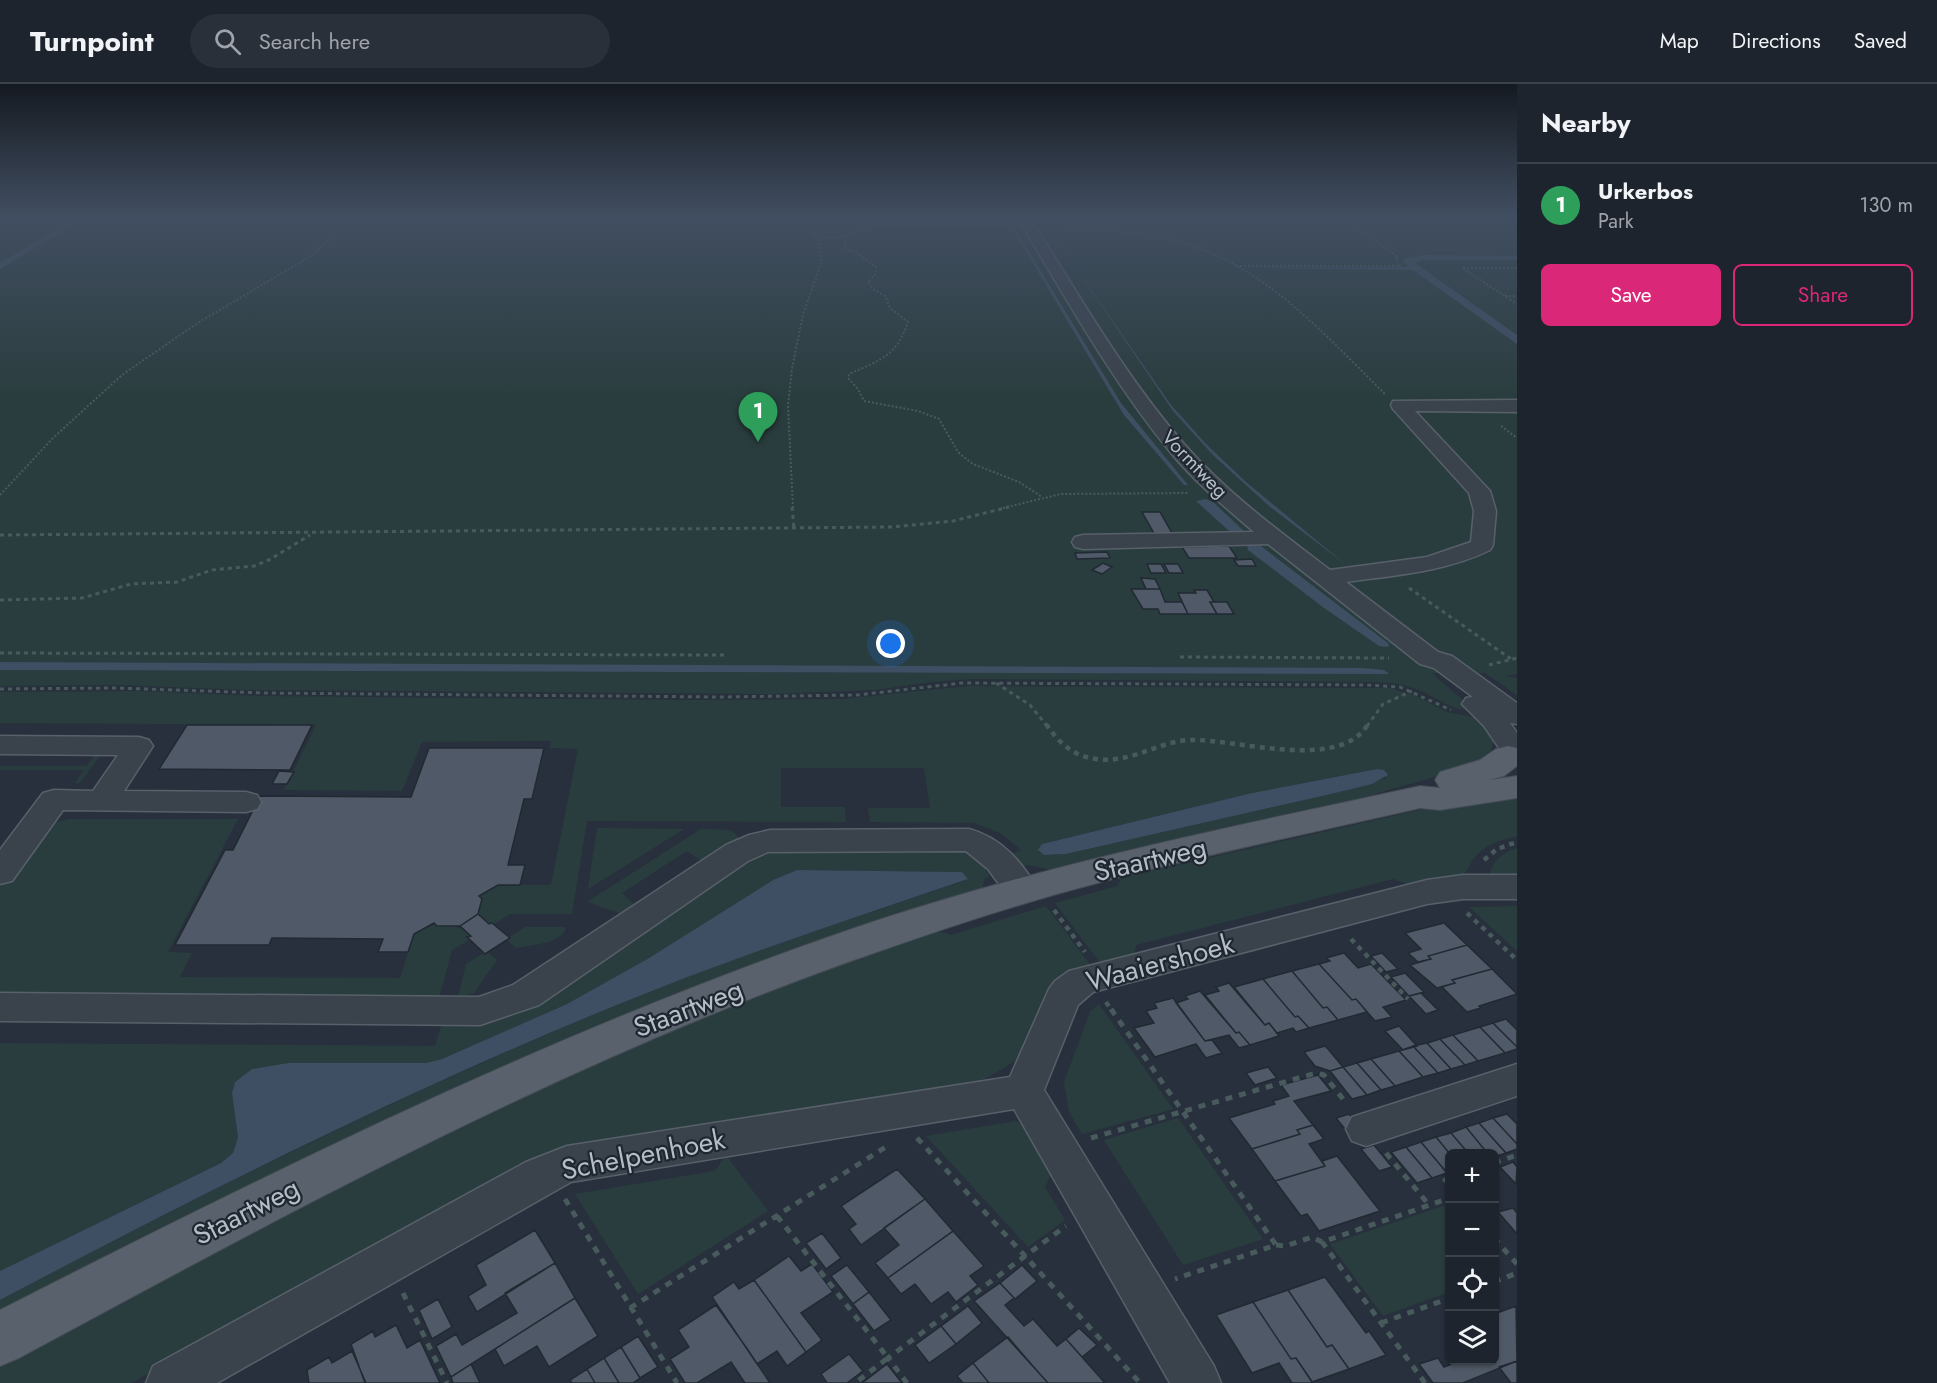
<!DOCTYPE html>
<meta charset="utf-8">
<style>
:root{--surface:#1d242d;--page:#2a3039;--text:#f1f3f6;--muted:#a0a4aa;--line:#3b4149;--accent:#db2777}
body{margin:0;font-family:Jost,sans-serif;background:var(--page);color:var(--text)}
.controls{position:absolute;right:18px;bottom:18px;display:grid;overflow:hidden;border-radius:9px;box-shadow:0 2px 4px #0004}
.controls button{width:54px;height:54px;display:grid;place-items:center;padding:0;border:0;border-bottom:2px solid var(--line);background:var(--surface);color:var(--text);font:30px sans-serif}
.you{position:absolute;left:891px;top:560px;width:21px;height:21px;margin:-15px;border:4px solid #fff;border-radius:50%;background:#1a73e8;box-shadow:0 0 0 9px #1a73e833}
.badge{display:grid;place-items:center;width:39px;height:39px;border-radius:50%;background:var(--accent);color:#fff;font-size:20px;font-weight:700}
.pin{position:absolute;translate:-50% -50px;filter:drop-shadow(0 2px 3px #0008)}
.pin::after{content:'';position:absolute;top:32px;width:21px;height:18px;background:inherit;clip-path:polygon(0 0,100% 0,50% 100%)}
.list{margin:0;padding:0;list-style:none}
h2{display:flex;justify-content:space-between;align-items:center;height:78px;margin:0;padding:0 24px;font-size:26px}
h2 small{font-size:20px;font-weight:400;color:var(--muted)}
.list li{display:grid;grid-template-columns:39px 1fr auto;gap:18px;align-items:center;box-sizing:border-box;height:84px;padding:0 24px;border-top:2px solid var(--line)}
.list b{display:block;font-size:22px;white-space:nowrap}
.list p{margin:0;font-size:20px;white-space:nowrap;color:var(--muted)}
.list em{font-size:20px;font-style:normal;color:var(--muted)}
.actions{display:flex;gap:12px;padding:18px 24px}
.actions a{flex:1;padding:14px 0;border:2px solid var(--accent);border-radius:9px;text-align:center;font-size:21px;color:var(--accent)}
.actions .main{background:var(--accent);color:#fff}
.icon{flex:none;width:33px;height:33px;fill:none;stroke:currentColor;stroke-width:2;stroke-linecap:round;stroke-linejoin:round}
.map{position:relative;flex:none;width:1517px;height:1299px;overflow:hidden}
header{display:flex;align-items:center;gap:36px;box-sizing:border-box;height:84px;padding:0 30px;background:var(--surface);border-bottom:2px solid var(--line)}
header strong{font-size:28px}
nav{display:flex;gap:33px;margin-inline-start:auto;font-size:21px}
.search{width:420px;height:54px;background:var(--page);display:flex;align-items:center;gap:15px;box-sizing:border-box;padding:0 21px;border-radius:33px;color:var(--muted);font-size:22px}
main{display:flex}
aside{flex:1;background:var(--surface)}
.map>svg:first-child{display:block}
</style>
<header>
<strong>Turnpoint</strong>
<div class="search"><svg class="icon" aria-label="search" viewBox="0 0 24 24"><circle cx="10" cy="10" r="6"/><path d="M15 15l6 6"/></svg>Search here</div>
<nav><a>Map</a><a>Directions</a><a>Saved</a></nav>
</header>
<main>
<div class="map">
<svg width="1517" height="1299" viewBox="0 0 1517 1299">
<rect width="100%" height="100%" fill="#27303c"/>
<path fill="#2a3d3e" fill-rule="evenodd" d="M 0,131 L 1517,131 L 1517,590 L 1506,592 L 1517,594 L 1517,611 L 1485,589 L 1432,589 L 1474,626 C 1454,628 1439,615 1421,607 C 1406,600 1391,599 1374,598 L 972,595 L 931,598 L 875,606 L 774,610 L 248,606 L 117,601 L 0,602 L 0,586 L 1389,590 L 0,584 Z
M 967,602 L 1389,604 L 1414,611 L 1447,628 L 1484,635 L 1494,655 L 1490,671 L 1463,685 L 1353,716 L 1051,786 L 1028,781 L 1024,783 L 1011,770 L 1021,766 L 1000,749 L 974,739 L 870,738 L 868,724 L 930,724 L 924,684 L 781,684 L 781,723 L 845,723 L 846,738 L 587,737 L 572,830 L 510,830 L 491,842 L 478,830 L 482,815 L 479,812 L 498,801 L 551,801 L 578,665 L 549,664 L 551,657 L 422,658 L 402,707 L 284,706 L 316,641 L 0,639 L 0,608 L 137,607 L 261,612 L 700,616 L 842,615 ZM 1377,685 L 1386,694 L 1331,710 L 1066,770 L 1044,771 L 1042,760 L 1252,709 Z
M 96,669 L 102,669 L 80,699 L 75,699 L 84,686 L 0,686 L 0,682 L 87,682 Z
M 1517,710 L 1517,752 C 1501,756 1485,760 1474,774 C 1469,781 1468,788 1461,793 L 1408,800 L 1393,795 L 1136,861 L 1134,871 L 1101,880 L 1055,819 L 1118,802 L 1121,794 L 1424,725 Z
M 67,735 L 238,735 L 168,868 L 192,869 L 180,893 L 400,894 L 414,850 C 438,837 451,834 472,854 L 452,866 L 439,914 L 0,911 L 0,803 L 38,749 L 45,743 Z
M 597,744 L 684,745 L 588,805 Z
M 701,745 L 730,746 L 740,754 L 703,778 L 687,767 L 622,809 L 636,822 L 622,830 L 587,818 Z
M 1517,764 L 1517,794 L 1489,793 C 1492,777 1502,769 1517,764 Z
M 961,765 L 981,778 L 990,793 L 985,794 L 982,805 L 0,1236 L 0,1216 C 213,1104 429,996 652,907 C 755,866 862,831 967,796 L 962,788 L 797,786 L 773,796 L 649,874 L 567,920 L 442,975 L 426,979 L 288,979 L 252,985 L 235,998 L 232,1009 L 238,1053 L 233,1069 L 221,1079 L 0,1187 L 0,959 L 435,962 L 442,939 L 766,767 Z
M 1046,822 L 1091,882 L 1068,888 L 1054,896 L 1018,975 L 987,994 L 965,1001 L 589,1060 L 247,1235 L 131,1299 L 0,1299 L 0,1272 L 308,1111 L 692,935 L 934,846 L 951,851 Z
M 1517,822 L 1517,867 L 1469,823 Z
M 525,843 L 566,843 C 563,860 530,861 516,864 L 506,855 Z
M 487,867 L 497,876 L 474,909 L 458,913 L 466,880 Z
M 1099,920 L 1173,1025 L 1082,1050 L 1069,1028 L 1064,998 L 1090,928 Z
M 1178,1034 L 1263,1155 L 1183,1181 L 1104,1056 Z
M 1016,1037 L 1024,1041 L 1052,1089 L 1045,1103 L 1065,1136 L 1028,1163 L 926,1052 Z
M 726,1071 L 768,1127 L 638,1210 L 575,1110 L 715,1087 Z
M 1449,1120 L 1449,1208 L 1383,1232 L 1330,1160 Z"/>
<path fill="#3e4e63" d="M 82,131 L 90,131 L 0,185 L 0,179 Z
M 1011,143 L 1014,143 L 1121,319 L 1188,401 L 1184,401 L 1124,331 Z
M 1050,146 L 1171,321 L 1206,360 L 1246,398 L 1345,480 L 1269,422 L 1214,372 L 1173,327 Z
M 1425,171 L 1517,172 L 1517,176 L 1422,176 L 1415,179 L 1517,251 L 1517,260 L 1413,186 L 1250,184 L 1409,183 L 1403,178 L 1405,174 Z
M 1206,415 L 1213,418 L 1244,447 L 1234,450 L 1229,447 L 1196,417 Z
M 1251,460 L 1261,462 L 1384,556 L 1389,560 L 1388,563 L 1379,562 L 1324,524 L 1248,466 L 1247,461 Z
M 0,578 L 1361,584 L 1384,586 L 1389,590 L 0,586 Z
M 1377,685 L 1384,686 L 1388,691 L 1372,700 L 1331,710 L 1066,770 L 1044,771 L 1038,766 L 1042,760 L 1252,709 Z
M 797,786 L 962,788 L 968,795 C 862,831 756,866 652,907 C 429,995 213,1104 0,1216 L 0,1187 L 221,1079 L 233,1069 L 238,1053 L 232,1009 L 235,998 L 252,985 L 288,979 L 426,979 L 442,975 L 567,920 L 649,874 L 773,796 Z"/>
<path fill="#505967" stroke="#212933" stroke-width="1.5" d="M 1142,428 L 1160,428 L 1173,451 L 1155,451 Z
M 1229,462 L 1237,474 L 1189,474 L 1182,463 Z
M 1107,468 L 1110,474 L 1077,475 L 1075,469 Z
M 1252,475 L 1256,482 L 1238,482 L 1234,476 Z
M 1103,479 L 1112,483 L 1102,490 L 1092,486 Z
M 1147,480 L 1161,480 L 1166,489 L 1151,489 Z
M 1164,480 L 1178,480 L 1183,489 L 1169,489 Z
M 1141,494 L 1155,495 L 1160,505 L 1146,505 Z
M 1131,505 L 1160,505 L 1165,518 L 1182,518 L 1188,530 L 1160,530 L 1158,525 L 1143,525 Z
M 1194,506 L 1207,506 L 1214,518 L 1210,518 L 1217,530 L 1188,530 L 1178,509 L 1196,509 Z
M 1210,518 L 1227,518 L 1234,530 L 1217,530 Z
M 187,641 L 312,641 L 290,686 L 159,685 Z
M 429,664 L 544,664 L 532,715 L 524,715 L 508,781 L 525,781 L 520,801 L 498,801 L 479,812 L 482,815 L 478,830 L 460,842 L 437,842 L 434,839 L 414,850 L 408,868 L 378,868 L 383,855 L 272,854 L 269,861 L 175,861 L 225,766 L 233,766 L 260,712 L 411,713 Z
M 279,687 L 294,688 L 287,700 L 272,700 Z
M 478,830 L 489,840 L 492,839 L 510,854 L 485,870 L 467,853 L 471,852 L 460,842 Z
M 1444,839 L 1467,861 L 1428,872 L 1431,875 L 1418,878 L 1408,869 L 1421,865 L 1405,849 Z
M 1467,861 L 1492,885 L 1452,896 L 1455,899 L 1437,904 L 1410,881 L 1431,875 L 1428,872 Z
M 1344,869 L 1358,884 L 1371,880 L 1406,916 L 1383,923 L 1392,933 L 1375,937 L 1356,915 L 1352,916 L 1319,880 L 1330,877 L 1326,874 Z
M 1382,869 L 1398,885 L 1386,888 L 1371,872 Z
M 1319,880 L 1352,916 L 1356,915 L 1367,928 L 1338,936 L 1327,923 L 1323,924 L 1292,887 Z
M 1492,885 L 1517,910 L 1479,922 L 1481,924 L 1467,928 L 1442,903 L 1455,899 L 1452,896 Z
M 1292,887 L 1323,924 L 1327,923 L 1338,936 L 1309,944 L 1298,932 L 1295,933 L 1263,895 Z
M 1405,889 L 1424,908 L 1409,912 L 1391,893 Z
M 1263,895 L 1295,933 L 1298,932 L 1309,944 L 1296,948 L 1293,944 L 1277,949 L 1269,939 L 1265,941 L 1234,903 Z
M 1229,899 L 1265,941 L 1269,939 L 1279,952 L 1250,961 L 1239,948 L 1236,949 L 1205,911 L 1219,907 L 1216,903 Z
M 1200,907 L 1236,949 L 1239,948 L 1250,961 L 1239,964 L 1229,951 L 1205,957 L 1176,919 L 1188,915 L 1185,912 Z
M 1421,909 L 1438,926 L 1426,930 L 1409,912 Z
M 1173,914 L 1205,957 L 1212,956 L 1222,969 L 1206,974 L 1196,960 L 1155,973 L 1134,944 L 1154,939 L 1146,927 L 1157,924 L 1154,919 Z
M 1506,935 L 1517,946 L 1517,963 L 1493,939 Z
M 1493,939 L 1517,963 L 1517,965 L 1505,969 L 1480,943 Z
M 1399,942 L 1417,962 L 1403,966 L 1385,947 Z
M 1480,943 L 1505,969 L 1478,977 L 1453,951 Z
M 1453,951 L 1478,977 L 1465,981 L 1440,955 Z
M 1440,955 L 1465,981 L 1451,985 L 1427,959 Z
M 1427,959 L 1451,985 L 1438,989 L 1413,962 Z
M 1325,962 L 1328,965 L 1343,983 L 1330,987 L 1315,982 L 1304,968 Z
M 1413,962 L 1438,989 L 1423,993 L 1399,967 Z
M 1399,967 L 1423,993 L 1395,1002 L 1371,975 Z
M 1371,975 L 1395,1002 L 1381,1006 L 1357,979 Z
M 1357,979 L 1381,1006 L 1367,1011 L 1343,983 Z
M 1268,983 L 1277,994 L 1255,1001 L 1246,989 Z
M 1343,983 L 1367,1011 L 1352,1015 L 1330,987 Z
M 1318,991 L 1331,1007 L 1294,1017 L 1313,1041 L 1297,1046 L 1300,1050 L 1252,1065 L 1229,1034 L 1275,1020 L 1273,1017 L 1289,1012 L 1281,1001 Z
M 1349,1030 L 1366,1051 L 1353,1055 L 1336,1034 Z
M 1507,1030 L 1517,1040 L 1517,1060 L 1493,1034 Z
M 1493,1034 L 1517,1060 L 1517,1065 L 1506,1069 L 1479,1039 Z
M 1479,1039 L 1506,1069 L 1494,1073 L 1494,1070 L 1488,1070 L 1466,1043 Z
M 1313,1041 L 1324,1055 L 1309,1060 L 1325,1082 L 1275,1097 L 1252,1065 L 1300,1050 L 1297,1046 Z
M 1466,1043 L 1488,1070 L 1469,1070 L 1451,1049 Z
M 1451,1049 L 1469,1070 L 1450,1070 L 1436,1053 Z
M 1436,1053 L 1450,1070 L 1450,1088 L 1447,1089 L 1421,1058 Z
M 1421,1058 L 1447,1089 L 1432,1094 L 1406,1063 Z
M 1374,1061 L 1392,1083 L 1379,1087 L 1361,1065 Z
M 1406,1063 L 1432,1094 L 1417,1099 L 1391,1068 Z
M 1337,1072 L 1380,1127 L 1319,1147 L 1307,1130 L 1301,1132 L 1275,1097 L 1325,1082 L 1322,1077 Z
M 1513,1078 L 1517,1083 L 1516,1100 L 1500,1083 Z
M 897,1085 L 925,1115 L 861,1161 L 849,1145 L 856,1140 L 841,1122 Z
M 925,1115 L 953,1147 L 888,1194 L 875,1179 L 899,1161 L 884,1144 Z
M 1513,1124 L 1517,1129 L 1517,1150 L 1498,1128 Z
M 535,1146 L 555,1179 L 477,1228 L 468,1212 L 486,1201 L 476,1181 Z
M 953,1147 L 984,1182 L 970,1192 L 978,1201 L 956,1218 L 948,1208 L 931,1220 L 915,1200 L 901,1210 L 888,1194 Z
M 822,1149 L 841,1174 L 826,1185 L 806,1159 Z
M 789,1172 L 801,1187 L 812,1180 L 833,1208 L 801,1229 L 822,1256 L 806,1268 L 754,1196 Z
M 555,1179 L 575,1214 L 451,1293 L 436,1262 L 456,1250 L 462,1261 L 517,1229 L 505,1209 Z
M 847,1181 L 869,1208 L 853,1220 L 831,1192 Z
M 1022,1181 L 1037,1197 L 1015,1215 L 1000,1199 Z
M 1325,1193 L 1366,1249 L 1369,1247 L 1386,1271 L 1349,1285 L 1332,1261 L 1327,1263 L 1288,1206 Z
M 754,1196 L 806,1268 L 787,1282 L 777,1267 L 757,1280 L 712,1213 L 734,1198 L 739,1205 Z
M 1000,1199 L 1014,1214 L 1005,1221 L 1024,1242 L 1033,1235 L 1057,1262 L 1066,1255 L 1105,1299 L 1048,1299 L 974,1217 Z
M 1288,1206 L 1327,1263 L 1332,1261 L 1349,1285 L 1312,1298 L 1296,1274 L 1291,1275 L 1253,1218 Z
M 869,1208 L 891,1236 L 874,1247 L 853,1220 Z
M 575,1214 L 598,1252 L 549,1283 L 537,1262 L 504,1282 L 495,1265 Z
M 438,1215 L 452,1243 L 432,1255 L 419,1226 Z
M 1253,1218 L 1291,1275 L 1296,1274 L 1313,1299 L 1292,1299 L 1279,1279 L 1252,1289 L 1216,1231 Z
M 716,1221 L 748,1266 L 770,1299 L 745,1299 L 731,1278 L 697,1299 L 685,1299 L 670,1275 L 689,1263 L 678,1246 Z
M 968,1222 L 982,1239 L 956,1260 L 941,1242 Z
M 1516,1222 L 1517,1277 L 1463,1299 L 1433,1299 L 1419,1280 L 1438,1274 L 1444,1283 L 1462,1276 L 1494,1276 L 1494,1230 Z
M 396,1241 L 407,1264 L 420,1256 L 440,1299 L 365,1299 L 351,1260 L 373,1247 L 375,1253 Z
M 941,1242 L 956,1260 L 929,1279 L 915,1261 Z
M 1079,1244 L 1097,1261 L 1082,1273 L 1066,1255 Z
M 638,1252 L 658,1283 L 640,1294 L 621,1263 Z
M 1008,1253 L 1032,1281 L 1048,1299 L 989,1299 L 973,1279 Z
M 621,1263 L 640,1294 L 633,1299 L 619,1299 L 604,1274 Z
M 352,1267 L 366,1299 L 309,1299 L 307,1286 L 329,1273 L 332,1279 Z
M 849,1270 L 863,1287 L 847,1299 L 827,1299 L 821,1290 Z
M 604,1274 L 619,1299 L 595,1299 L 587,1285 Z
M 1517,1277 L 1517,1299 L 1511,1299 L 1499,1283 Z
M 973,1279 L 989,1299 L 963,1299 L 957,1292 Z
M 471,1280 L 480,1299 L 453,1299 L 451,1293 Z
M 887,1280 L 902,1299 L 862,1299 Z
M 587,1285 L 595,1299 L 572,1299 L 570,1296 Z"/>
<g fill="none" stroke-linecap="round" stroke-linejoin="round">
<defs>
<path id="minor" d="M 1016,131 L 1028,131 C 1078,209 1124,291 1185,361 C 1227,409 1280,448 1330,486 L 1427,473 L 1471,458 L 1474,427 L 1469,409 L 1393,325 L 1391,321 L 1393,317 L 1517,316 L 1517,328 L 1415,327 L 1490,407 L 1496,427 L 1493,461 L 1490,466 C 1445,488 1395,491 1346,498 L 1438,568 L 1452,572 L 1517,619 L 1517,640 L 1510,639 L 1517,649 L 1517,665 L 1509,667 L 1499,664 L 1484,642 L 1462,620 L 1466,614 L 1473,613 L 1434,584 L 1420,580 L 1268,460 L 1083,465 L 1075,463 L 1072,458 L 1075,453 L 1083,451 L 1254,448 C 1225,423 1195,398 1171,369 C 1111,296 1065,212 1016,131 Z
M 0,652 L 139,653 L 149,656 L 153,662 L 124,707 L 246,708 L 257,711 L 261,718 L 257,725 L 246,728 L 63,726 L 12,797 L 0,800 L 0,766 L 43,709 L 54,706 L 93,707 L 118,671 L 0,670 Z
M 969,745 C 1002,754 1022,778 1039,807 L 1034,815 L 1022,819 L 1010,815 L 988,785 L 966,767 L 768,768 L 748,777 L 539,921 L 480,941 L 0,937 L 0,909 L 479,913 L 513,901 L 726,761 L 749,751 L 770,746 Z
M 1463,791 L 1517,791 L 1517,815 L 1463,815 L 1427,820 L 1093,908 L 1078,921 L 1044,1006 L 1214,1282 L 1221,1299 L 1170,1299 L 1014,1025 L 571,1098 L 217,1299 L 146,1299 L 153,1282 L 526,1078 L 567,1062 L 1010,993 L 1049,905 L 1055,897 L 1069,887 L 1427,796 Z
M 1517,980 L 1517,1012 L 1366,1062 L 1352,1057 L 1346,1045 L 1352,1033 Z"/>
<path id="major" d="M 1508,662 L 1517,664 L 1517,682 L 1504,692 L 1489,696 L 1517,692 L 1517,714 L 1440,726 L 1420,724 C 1311,749 1202,771 1094,800 C 1021,819 948,843 877,868 C 577,971 297,1124 19,1274 L 0,1282 L 0,1226 C 274,1086 551,949 843,848 C 1031,783 1226,744 1420,702 L 1440,704 L 1435,696 L 1440,688 L 1480,676 L 1496,665 Z"/>
</defs>
<use href="#minor" stroke="#58606a" stroke-width="3"/>
<use href="#major" stroke="#434b55" stroke-width="2"/>
<path stroke="#485a5c" stroke-width="2" stroke-dasharray="2 2" stroke-linecap="butt" d="M 1401,131 L 1517,136
M 1007,141 L 879,142 L 845,151 L 845,164 L 857,169 L 876,183 L 876,190 L 868,198 L 873,205 L 885,212 L 890,224 L 908,238 C 896,273 880,276 849,290 L 848,294 L 858,305 L 864,317 L 918,327 L 939,335 L 958,368 L 965,374 L 973,380 L 1019,398 L 1042,413
M 1053,143 C 1101,145 1152,148 1198,164 C 1272,190 1330,256 1385,310
M 816,153 L 845,153
M 1236,182 L 1400,182 L 1396,175 L 1398,173 L 1340,131
M 1517,184 L 1462,184 L 1517,220
M 1505,212 L 1517,212
M 1501,342 L 1517,354
M 0,411 L 53,354 L 122,291 L 196,240 L 311,172 L 330,154 L 342,131
M 793,424 L 788,321 L 792,285 L 803,230 L 822,177 L 819,160 L 807,131
M 1003,424 L 1061,410 L 1189,409"/>
<path stroke="#485a5c" stroke-width="3" stroke-dasharray="4 4" stroke-linecap="butt" d="M 792,423 L 794,445
M 0,451 L 892,443 L 953,437 L 1009,423
M 1409,504 L 1511,575
M 0,516 L 82,514 L 131,500 L 177,498 L 212,486 L 254,482 L 269,476 L 310,451
M 0,569 L 728,571
M 1180,573 L 1389,574
M 1489,581 L 1517,574
M 996,599 L 1030,621 L 1047,642
M 0,605 L 115,604 L 264,609 L 720,613 L 857,611 L 962,599 L 1365,601 L 1400,603 L 1451,626
M 1367,642 L 1383,620 L 1412,607"/>
<path stroke="#485a5c" stroke-width="4.5" stroke-dasharray="5 5" stroke-linecap="butt" d="M 1046,640 C 1059,659 1073,672 1096,675 C 1130,680 1157,658 1189,656 C 1234,654 1340,689 1368,640
M 1484,776 L 1497,765 L 1517,758
M 1054,826 L 1085,868
M 1467,829 L 1517,876
M 1351,855 L 1408,915
M 1106,918 L 1112,927"/>
<path stroke="#485a5c" stroke-width="5" stroke-dasharray="7 7" stroke-linecap="butt" d="M 1111,925 L 1276,1161 L 1175,1195
M 917,1054 L 1025,1172 L 1066,1142
M 1091,1054 L 1316,989 L 1324,991 L 1347,1020
M 1386,1069 L 1429,1121
M 1494,1079 L 1517,1071
M 1450,1094 L 1445,1096 L 1450,1101
M 565,1115 L 677,1299
M 777,1132 L 888,1274 L 855,1299
M 1494,1154 L 1517,1180
M 1276,1161 L 1286,1162 L 1312,1153 L 1322,1158
M 1494,1198 L 1517,1189
M 403,1209 L 447,1299
M 630,1224 L 889,1061
M 1381,1239 L 1450,1214
M 907,1299 L 888,1274 L 1025,1172 L 1140,1299
M 1425,1299 L 1322,1158 L 1450,1114"/>
<use href="#minor" fill="#3a424c" fill-rule="evenodd"/>
<use href="#major" fill="#58616c" fill-rule="evenodd"/>
</g>
<linearGradient id="sky" x2="0" y2="1"><stop stop-color="#151a21"/><stop offset="0.42" stop-color="#414e61"/><stop offset="1" stop-color="#414e61" stop-opacity="0"/></linearGradient>
<rect width="1517" height="313" fill="url(#sky)"/>
<g text-anchor="middle" stroke-width="4.5" stroke-linejoin="round" paint-order="stroke">
<g font-size="20" fill="#b6bdc7" stroke="#1f2731">
<text transform="translate(1195 380) rotate(46)" y="7">Vormtweg</text>
</g>
<g font-size="28" fill="#b6bdc7" stroke="#1f2731">
<text transform="translate(1150 775) rotate(-13)" y="10">Staartweg</text>
<text transform="translate(1160 878) rotate(-15)" y="10">Waaiershoek</text>
<text transform="translate(688 924) rotate(-21)" y="10">Staartweg</text>
<text transform="translate(643 1070) rotate(-11)" y="10">Schelpenhoek</text>
<text transform="translate(246 1127) rotate(-27)" y="10">Staartweg</text>
</g>
</g>
</svg>
<div class="controls">
<button>+</button>
<button>−</button>
<button><svg class="icon" aria-label="locate" viewBox="0 0 24 24"><circle cx="12" cy="12" r="6"/><path d="M12 2v4M12 18v4M2 12h4M18 12h4"/></svg></button>
<button><svg class="icon" aria-label="layers" viewBox="0 0 24 24"><path d="M12 4l9 5-9 5-9-5zM3 14l9 5 9-5"/></svg></button>
</div>
<div class="you"></div>
<div class="pin badge" style="left:758px;top:358px;background:#2e9e5b">1</div>
</div>
<aside>
<h2>Nearby<small></small></h2>
<ul class="list">
<li><span class="badge" style="background:#2e9e5b">1</span><div><b>Urkerbos</b><p>Park</p></div><em>130 m</em></li>
</ul>
<div class="actions"><a class="main">Save</a><a>Share</a></div>
</aside>
</main>
